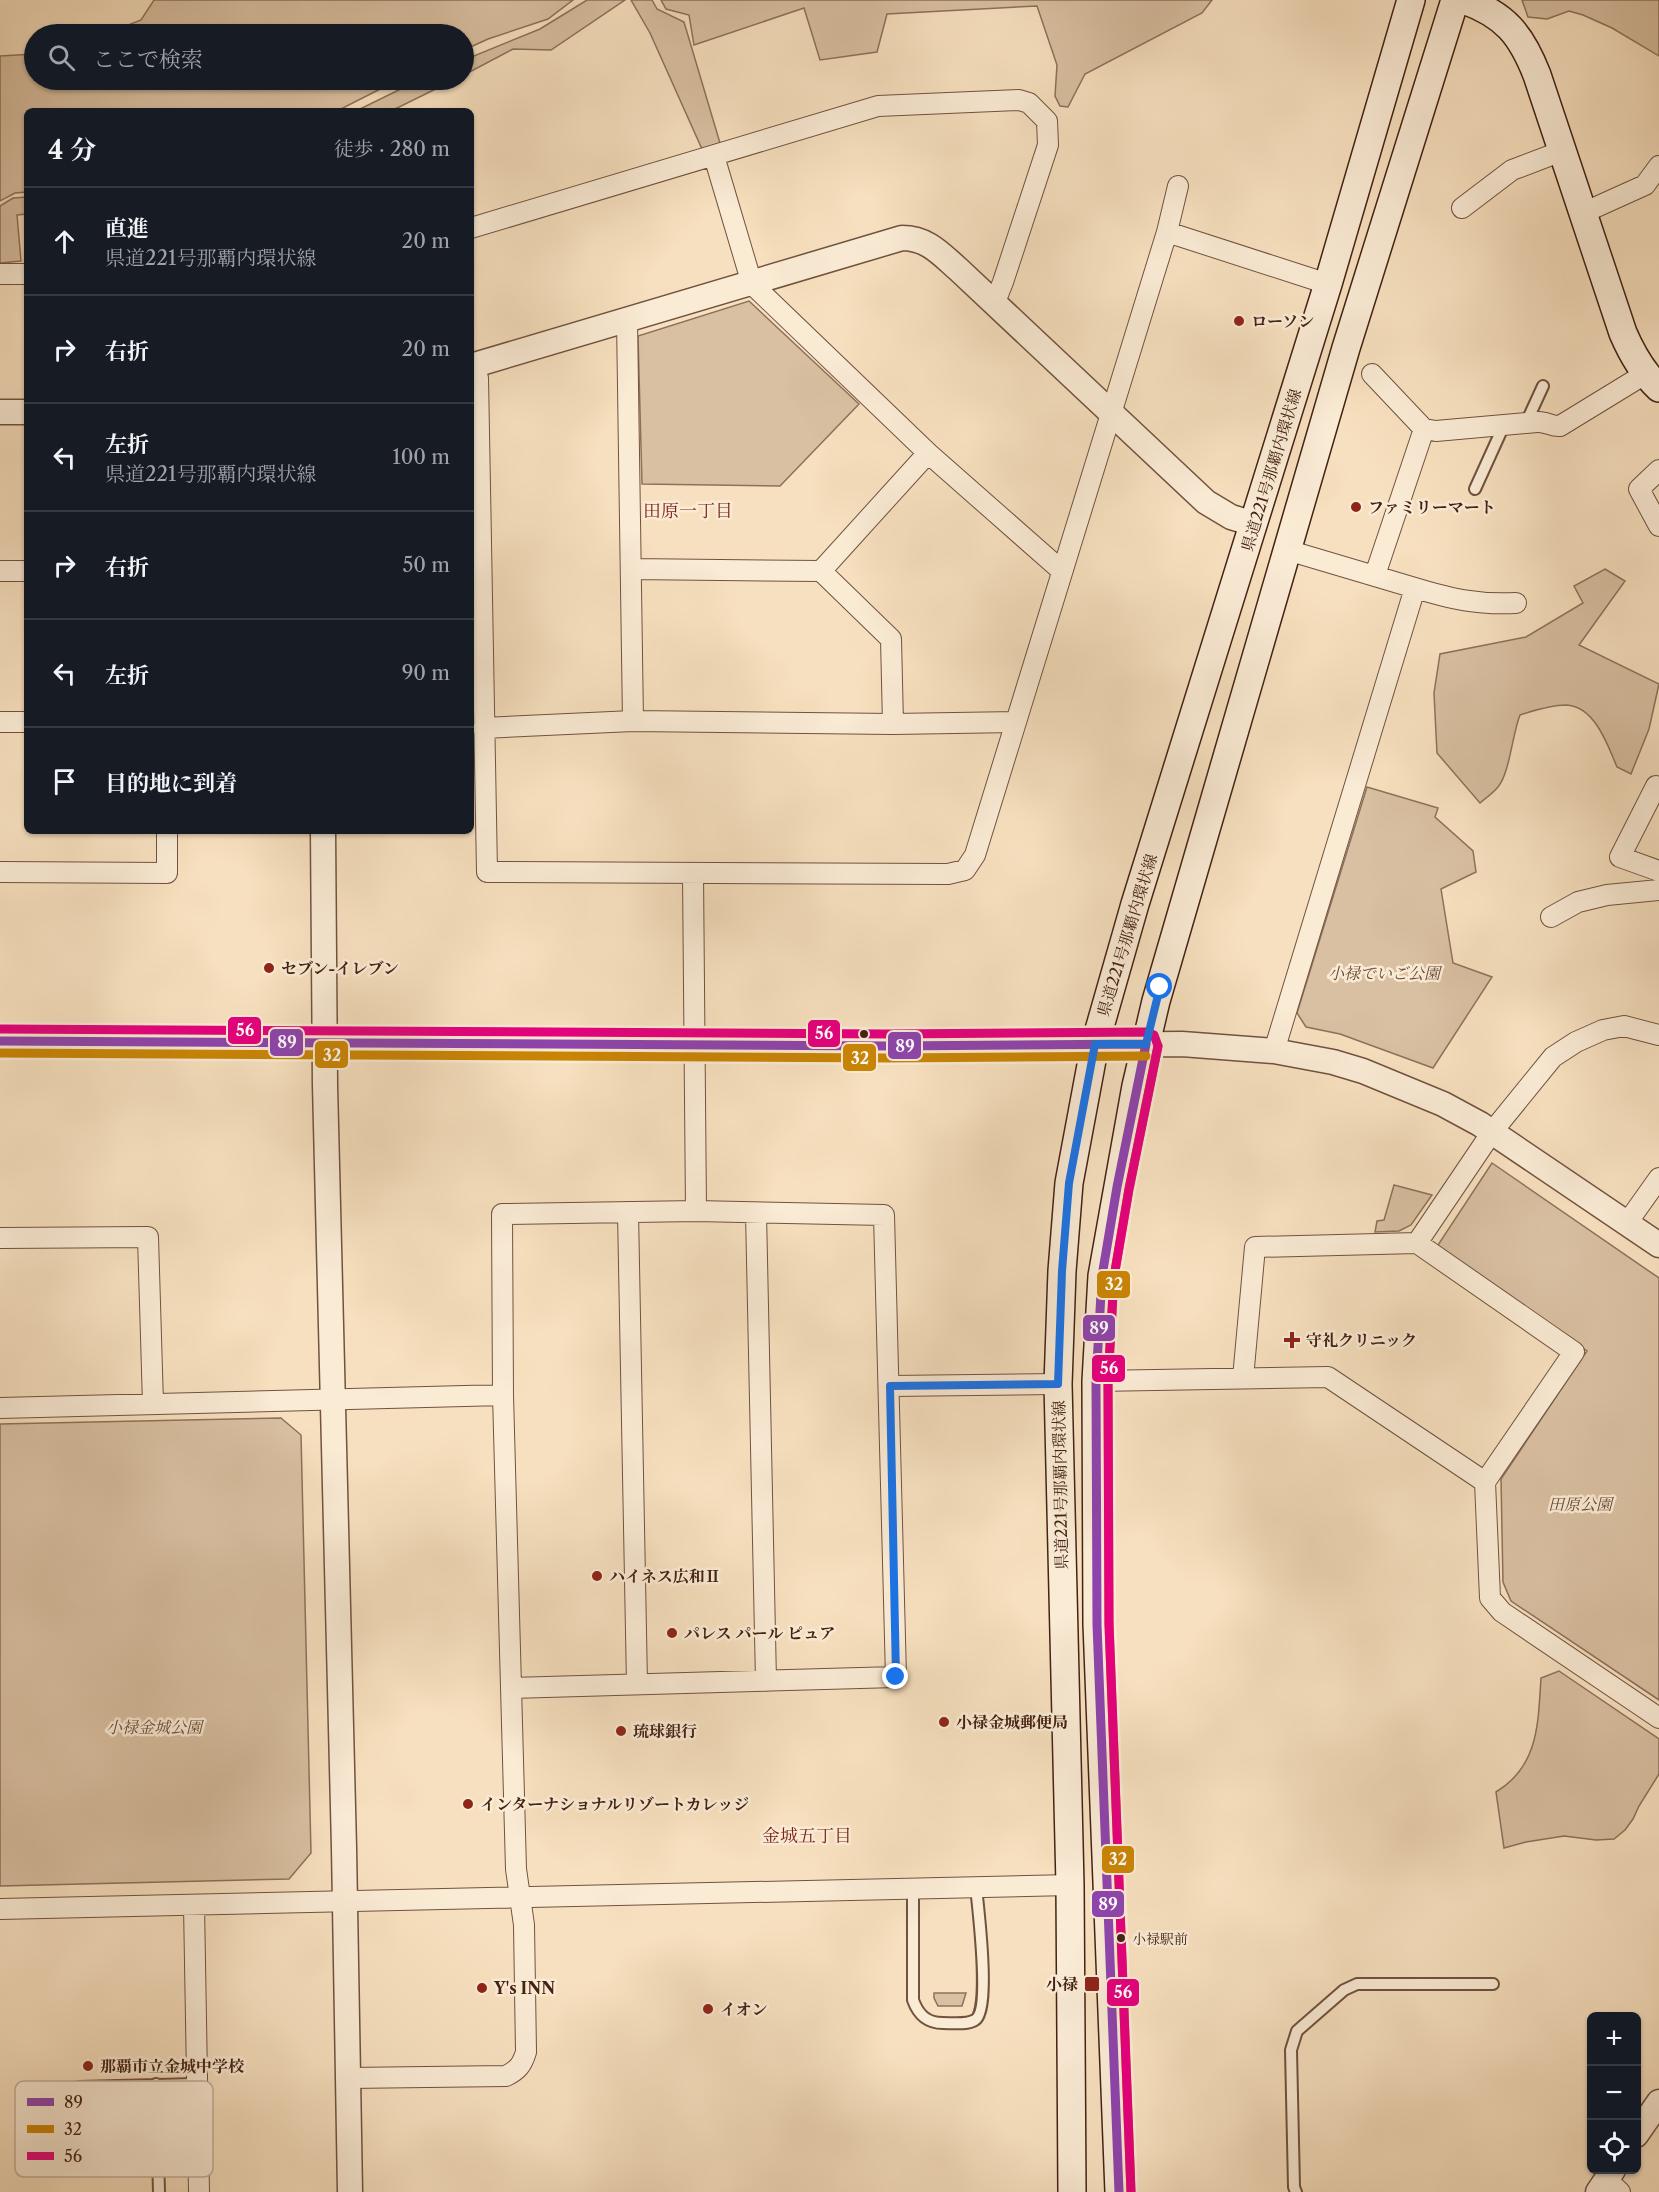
<!DOCTYPE html>
<html lang="ja">
<meta charset="utf-8">
<style>
:root{--surface:#171b24;--page:#20242c;--text:#f1f3f6;--muted:#9ea1a6;--line:#363941}
body{margin:0;font-family:"Libre Caslon Text","Noto Serif JP",serif;background:var(--page);color:var(--text)}
.controls{position:absolute;right:18px;bottom:18px;display:grid;overflow:hidden;border-radius:9px;box-shadow:0 2px 4px #0004}
.controls button{width:54px;height:54px;display:grid;place-items:center;padding:0;border:0;border-bottom:2px solid var(--line);background:var(--surface);color:var(--text);font:30px sans-serif}
.stop{position:absolute;width:18px;height:18px;margin:-14px;border:4px solid #1a73e8;border-radius:50%;background:#fff}
.stop.end{background:#1a73e8;border-color:#fff;box-shadow:0 2px 6px #0008}
.list{margin:0;padding:0;list-style:none}
h2{display:flex;justify-content:space-between;align-items:center;height:78px;margin:0;padding:0 24px;font-size:26px}
h2 small{font-size:20px;font-weight:400;color:var(--muted)}
.list li{display:grid;grid-template-columns:39px 1fr auto;gap:18px;align-items:center;box-sizing:border-box;height:108px;padding:0 24px;border-top:2px solid var(--line)}
.list b{display:block;font-size:22px;white-space:nowrap}
.list p{margin:0;font-size:20px;white-space:nowrap;color:var(--muted)}
.list em{font-size:20px;font-style:normal;color:var(--muted)}
.icon{flex:none;width:33px;height:33px;fill:none;stroke:currentColor;stroke-width:2;stroke-linecap:round;stroke-linejoin:round}
.map{position:relative;flex:none;width:1659px;height:2192px;overflow:hidden}
.search{position:absolute;background:var(--surface);box-shadow:0 2px 4px #0004;left:24px;top:24px;width:450px;height:66px;display:flex;align-items:center;gap:15px;box-sizing:border-box;padding:0 21px;border-radius:33px;color:var(--muted);font-size:22px}
.panel{position:absolute;background:var(--surface);box-shadow:0 2px 4px #0004;left:24px;top:108px;width:450px;height:726px;border-radius:9px}
.map>svg:first-child{display:block}
</style>
<div class="map">
<svg width="1659" height="2192" viewBox="0 0 1659 2192">
<rect width="100%" height="100%" fill="#f7e0bf"/>
<filter id="stains"><feTurbulence type="fractalNoise" baseFrequency=".00333" numOctaves="4"/><feColorMatrix values="0 0 0 0 .2 0 0 0 0 .09 0 0 0 0 .02 0 0 0 .5 -.17"/></filter>
<radialGradient id="worn" r=".72"><stop offset=".6" stop-color="#630" stop-opacity="0"/><stop offset="1" stop-color="#630" stop-opacity=".3"/></radialGradient>
<path fill="#d9c0a2" stroke="#8e715b" stroke-width="1.5" d="M 154,0 L 573,0 L 548,19 L 488,39 L 464,50 L 464,34 L 119,34 L 123,27 L 141,20 Z
M 587,0 L 625,0 L 551,50 L 513,49 L 464,75 L 464,60 L 540,29 Z
M 631,0 L 652,0 L 657,9 L 684,22 L 720,143 L 702,149 L 650,33 Z
M 661,0 L 1212,0 L 1202,13 L 1085,74 L 1068,107 L 1060,106 L 1055,96 L 1057,65 L 1037,6 L 887,14 L 877,52 L 820,60 L 804,8 L 694,45 L 689,15 L 666,9 Z
M 1522,0 L 1659,0 L 1659,56 L 1612,28 L 1583,15 L 1569,11 L 1547,19 L 1528,17 Z
M 34,54 L 34,80 L 398,80 L 337,111 L 27,111 L 27,192 L 15,193 L 0,201 L 0,56 Z
M 419,80 L 454,80 L 391,111 L 356,111 Z
M 27,197 L 27,214 L 17,215 L 21,261 L 0,263 L 0,206 L 13,198 Z
M 749,301 L 859,404 L 780,486 L 642,484 L 638,336 Z
M 1605,569 L 1625,581 L 1579,645 L 1659,684 L 1649,729 L 1631,774 L 1617,767 C 1608,746 1595,706 1566,705 C 1551,705 1535,710 1520,715 C 1512,735 1510,772 1498,787 C 1493,793 1486,798 1480,803 L 1437,753 L 1434,693 L 1440,654 L 1526,637 L 1583,603 L 1574,586 Z
M 1367,787 L 1438,808 L 1435,817 L 1473,851 L 1476,872 L 1441,889 L 1453,963 L 1492,977 L 1433,1068 L 1340,1034 L 1306,1027 L 1297,1013 Z
M 1492,1163 L 1659,1278 L 1659,1700 L 1511,1601 L 1503,1582 L 1501,1479 L 1587,1351 L 1436,1248 Z
M 1394,1185 L 1432,1195 L 1411,1225 L 1399,1231 L 1375,1232 L 1377,1221 L 1384,1220 Z
M 281,1418 L 301,1435 L 311,1853 L 289,1879 L 0,1886 L 0,1424 Z
M 1559,1671 L 1659,1739 L 1659,1774 L 1639,1806 L 1633,1819 L 1625,1830 L 1614,1839 L 1596,1840 L 1564,1836 L 1526,1842 L 1504,1848 L 1496,1792 C 1539,1766 1538,1723 1541,1678 Z
M 934,1993 L 966,1993 L 962,2006 L 938,2006 L 934,1998 Z"/>
<g fill="none" stroke-linecap="round" stroke-linejoin="round">
<defs>
<path id="service" d="M 1526,423 L 1543,386
M 1475,489 L 1504,425
M 913,1887 L 913,2000 C 918,2014 926,2023 943,2023 C 952,2023 967,2025 975,2020 C 991,2011 978,1907 976,1887
M 156,2084 L 159,2192
M 80,2110 L 79,2087 L 196,2084
M 1296,2192 L 1294,2187 L 1291,2050 L 1297,2031 L 1344,1990 L 1357,1984 L 1493,1984"/>
<path id="minor" d="M 714,156 L 752,284 L 928,453 L 1062,571
M 1462,208 L 1512,170 L 1562,151
M 1583,213 L 1645,185 L 1659,166
M 471,228 L 878,106 L 1019,100 L 1029,103 L 1047,121 L 1048,145 L 1003,282 L 995,302
M 1167,232 L 1178,186
M 0,274 L 27,274
M 627,320 L 633,721
M 473,365 L 478,378 L 487,872 L 948,874 L 965,870 L 975,855 L 1167,232 L 1328,284
M 1372,374 L 1424,429 L 1436,431 L 1537,422 C 1546,421 1552,427 1560,426 L 1645,374
M 1659,470 L 1639,489 L 1659,526
M 631,569 L 821,571 L 891,639 L 893,724
M 0,571 L 27,571
M 821,571 L 928,453
M 1375,575 L 1424,429
M 1415,588 C 1452,599 1477,605 1516,603
M 0,722 L 27,722
M 483,728 L 633,721 L 893,724 L 1016,722
M 1656,786 L 1620,857 L 1659,871
M 0,872 L 167,873 L 167,831
M 693,873 L 696,1211
M 1551,917 L 1578,902 L 1607,895 L 1659,890
M 1274,1051 L 1415,588 L 1287,550
M 628,1212 L 637,1684
M 756,1213 L 766,1681
M 1627,1223 L 1659,1178
M 0,1238 L 148,1237 L 153,1404
M 1417,1243 L 1492,1132 L 1553,1057 L 1576,1042 L 1603,1030 L 1624,1026 L 1659,1035
M 1243,1378 L 1255,1247 L 1417,1243 L 1574,1352 L 1485,1482 L 1490,1598 L 1502,1612 L 1659,1718
M 1096,1381 L 1328,1377 L 1485,1482
M 890,1386 L 1058,1384
M 0,1408 L 503,1395
M 194,1905 L 199,2192
M 0,1909 L 1070,1885
M 348,2078 L 506,2076 C 518,2070 522,2065 526,2052 L 524,1925 L 516,1869 L 503,1395 L 502,1214 L 696,1211 L 884,1215 L 896,1677 L 511,1688
M 1606,2179 L 1620,2192"/>
<path id="tertiary" d="M 471,366 L 902,238 C 927,238 940,253 958,269 L 1206,502 L 1231,517 L 1254,524
M 0,412 L 27,412
M 323,831 L 325,1085 L 344,1848 L 350,2192
M 0,1041 L 890,1046 L 1182,1044 L 1274,1051 L 1333,1062 L 1363,1071 L 1443,1104 L 1480,1124 L 1659,1245
M 1636,2135 L 1659,2102
M 1598,2192 L 1613,2170"/>
<path id="secondary" d="M 1464,0 C 1505,15 1521,34 1537,75 L 1623,333 C 1632,354 1642,372 1659,388
M 1072,2192 L 1070,1885 L 1058,1384 L 1062,1271 L 1069,1183 L 1095,1044 L 1135,904 L 1328,284 L 1411,0
M 1119,2192 L 1097,1624 L 1096,1381 L 1102,1276 L 1136,1086 L 1156,1001 L 1346,348 L 1455,0"/>
</defs>
<use href="#service" stroke="#71523f" stroke-width="14"/>
<use href="#minor" stroke="#71523f" stroke-width="22"/>
<use href="#tertiary" stroke="#71523f" stroke-width="27"/>
<use href="#secondary" stroke="#442214" stroke-width="30"/>
<use href="#service" stroke="#faebd5" stroke-width="10"/>
<use href="#minor" stroke="#faebd5" stroke-width="20"/>
<use href="#tertiary" stroke="#faebd5" stroke-width="24"/>
<use href="#secondary" stroke="#faebd5" stroke-width="27"/>
<defs>
<path id="bus-1" d="M 0,1041 L 890,1046 L 1146,1044
M 1119,2192 L 1097,1624 L 1096,1381 L 1102,1276 L 1117,1187 L 1146,1044"/>
<path id="bus-2" d="M 0,1053 L 890,1058 L 1146,1056
M 1131,2192 L 1109,1624 L 1108,1381 L 1114,1277 L 1129,1189 L 1158,1046"/>
<path id="bus-3" d="M 0,1029 L 890,1034 L 1146,1032 L 1154,1035 L 1158,1046 L 1129,1189 L 1114,1277 L 1108,1381 L 1109,1624 L 1131,2192"/>
</defs>
<use href="#bus-1" stroke="#faebd5" stroke-width="14"/>
<use href="#bus-2" stroke="#faebd5" stroke-width="14"/>
<use href="#bus-3" stroke="#faebd5" stroke-width="14"/>
<use href="#bus-1" stroke="#8e44ad" stroke-width="9"/>
<use href="#bus-2" stroke="#ca8505" stroke-width="9"/>
<use href="#bus-3" stroke="#e5007d" stroke-width="9"/>
</g>
<g fill="none" stroke-linecap="round" stroke-linejoin="round">
<path stroke="#1a73e8" stroke-width="8" d="M 896,1677 L 890,1386 L 1058,1384 L 1062,1271 L 1069,1183 L 1095,1044 L 1146,1044 L 1160,987"/>
</g>
<g fill="#8f2418" stroke="#faebd5" stroke-width="2">
<circle cx="1239" cy="321" r="6"/>
<circle cx="1356" cy="507" r="6"/>
<circle cx="269" cy="968" r="6"/>
<path d="M1289 1331h6v6h6v6h-6v6h-6v-6h-6v-6h6z"/>
<circle cx="597" cy="1576" r="6"/>
<circle cx="672" cy="1633" r="6"/>
<circle cx="944" cy="1722" r="6"/>
<circle cx="621" cy="1731" r="6"/>
<circle cx="468" cy="1804" r="6"/>
<rect x="1084" y="1976" width="16" height="16" rx="3"/>
<circle cx="482" cy="1988" r="6"/>
<circle cx="708" cy="2009" r="6"/>
<circle cx="88" cy="2066" r="6"/>
</g>
<g fill="#442214" stroke="#faebd5" stroke-width="2">
<circle cx="864" cy="1034" r="5"/>
<circle cx="1121" cy="1938" r="5"/>
</g>
<g text-anchor="middle" stroke-width="5" stroke-linejoin="round" paint-order="stroke">
<g font-size="14" fill="#442214" stroke="#faebd5" text-anchor="start">
<text x="1132" y="1944">小禄駅前</text>
</g>
<g font-size="16" font-weight="bold" fill="#442214" stroke="#faebd5" text-anchor="start">
<text x="1251" y="327">ローソン</text>
<text x="1368" y="513">ファミリーマート</text>
<text x="281" y="974">セブン-イレブン</text>
<text x="1306" y="1346">守礼クリニック</text>
<text x="609" y="1582">ハイネス広和Ⅱ</text>
<text x="684" y="1639">パレス パール ピュア</text>
<text x="956" y="1728">小禄金城郵便局</text>
<text x="633" y="1737">琉球銀行</text>
<text x="480" y="1810">インターナショナルリゾートカレッジ</text>
<text x="1078" y="1990" text-anchor="end">小禄</text>
<text x="494" y="1994">Y's INN</text>
<text x="720" y="2015">イオン</text>
<text x="100" y="2072">那覇市立金城中学校</text>
</g>
<g font-size="16" fill="#442214" stroke="#faebd5">
<text transform="translate(1271 470) rotate(-73)" y="6">県道221号那覇内環状線</text>
<text transform="translate(1127 935) rotate(-73)" y="6">県道221号那覇内環状線</text>
<text transform="translate(1060 1485) rotate(-91)" y="6">県道221号那覇内環状線</text>
</g>
<g font-size="16" font-style="italic" fill="#694a38" stroke="#faebd5">
<text x="1384" y="979">小禄でいご公園</text>
<text x="1580" y="1510">田原公園</text>
<text x="154" y="1733">小禄金城公園</text>
</g>
<g font-size="18" fill="#7a1f14" stroke="#faebd5">
<text x="688" y="517">田原一丁目</text>
<text x="807" y="1842">金城五丁目</text>
</g>
</g>
<rect x="15" y="2081" width="198" height="96" rx="9" fill="#faebd5" stroke="#c3af9b" stroke-width="1.5"/>
<rect x="27" y="2098" width="27" height="8" fill="#8e44ad"/>
<rect x="27" y="2125" width="27" height="8" fill="#ca8505"/>
<rect x="27" y="2152" width="27" height="8" fill="#e5007d"/>
<g font-size="16" fill="#442214">
<text x="64" y="2108">89</text>
<text x="64" y="2135">32</text>
<text x="64" y="2162">56</text>
</g>
<g stroke="#faebd5" stroke-width="2">
<rect x="227" y="1016" width="35" height="29" rx="6" fill="#e5007d"/>
<rect x="807" y="1019" width="34" height="29" rx="6" fill="#e5007d"/>
<rect x="269" y="1028" width="35" height="29" rx="6" fill="#8e44ad"/>
<rect x="887" y="1031" width="35" height="29" rx="6" fill="#8e44ad"/>
<rect x="314" y="1040" width="35" height="29" rx="6" fill="#ca8505"/>
<rect x="842" y="1043" width="35" height="29" rx="6" fill="#ca8505"/>
<rect x="1096" y="1270" width="35" height="29" rx="6" fill="#ca8505"/>
<rect x="1082" y="1314" width="34" height="28" rx="6" fill="#8e44ad"/>
<rect x="1091" y="1354" width="35" height="29" rx="6" fill="#e5007d"/>
<rect x="1101" y="1845" width="34" height="29" rx="6" fill="#ca8505"/>
<rect x="1091" y="1890" width="34" height="28" rx="6" fill="#8e44ad"/>
<rect x="1106" y="1978" width="34" height="29" rx="6" fill="#e5007d"/>
</g>
<g font-size="16" text-anchor="middle" font-weight="bold" fill="#fff">
<text x="245" y="1036">56</text>
<text x="824" y="1039">56</text>
<text x="287" y="1048">89</text>
<text x="905" y="1052">89</text>
<text x="332" y="1061">32</text>
<text x="860" y="1064">32</text>
<text x="1114" y="1290">32</text>
<text x="1099" y="1334">89</text>
<text x="1109" y="1374">56</text>
<text x="1118" y="1865">32</text>
<text x="1108" y="1910">89</text>
<text x="1123" y="1998">56</text>
</g>
<rect width="100%" height="100%" filter="url(#stains)"/>
<rect width="100%" height="100%" fill="url(#worn)"/>
</svg>
<div class="controls">
<button>+</button>
<button>−</button>
<button><svg class="icon" aria-label="locate" viewBox="0 0 24 24"><circle cx="12" cy="12" r="6"/><path d="M12 2v4M12 18v4M2 12h4M18 12h4"/></svg></button>
</div>
<div class="stop" style="left:1160px;top:987px"></div>
<div class="stop end" style="left:896px;top:1677px"></div>
<div class="search"><svg class="icon" aria-label="search" viewBox="0 0 24 24"><circle cx="10" cy="10" r="6"/><path d="M15 15l6 6"/></svg>ここで検索</div>
<section class="panel">
<h2>4 分<small>徒歩 · 280 m</small></h2>
<ul class="list">
<li><svg class="icon" aria-label="ahead" viewBox="0 0 24 24"><path d="M12 20V5M6 11l6-6 6 6"/></svg><div><b>直進</b><p>県道221号那覇内環状線</p></div><em>20 m</em></li>
<li><svg class="icon" aria-label="right" viewBox="0 0 24 24"><path d="M7 20v-9h11M14 6l5 5-5 5"/></svg><div><b>右折</b></div><em>20 m</em></li>
<li><svg class="icon" aria-label="left" viewBox="0 0 24 24"><path d="M17 20v-9H6M10 6l-5 5 5 5"/></svg><div><b>左折</b><p>県道221号那覇内環状線</p></div><em>100 m</em></li>
<li><svg class="icon" aria-label="right" viewBox="0 0 24 24"><path d="M7 20v-9h11M14 6l5 5-5 5"/></svg><div><b>右折</b></div><em>50 m</em></li>
<li><svg class="icon" aria-label="left" viewBox="0 0 24 24"><path d="M17 20v-9H6M10 6l-5 5 5 5"/></svg><div><b>左折</b></div><em>90 m</em></li>
<li><svg class="icon" aria-label="arrive" viewBox="0 0 24 24"><path d="M6 21V4h12l-3 4 3 4H6"/></svg><div><b>目的地に到着</b></div></li>
</ul>
</section>
</div>
